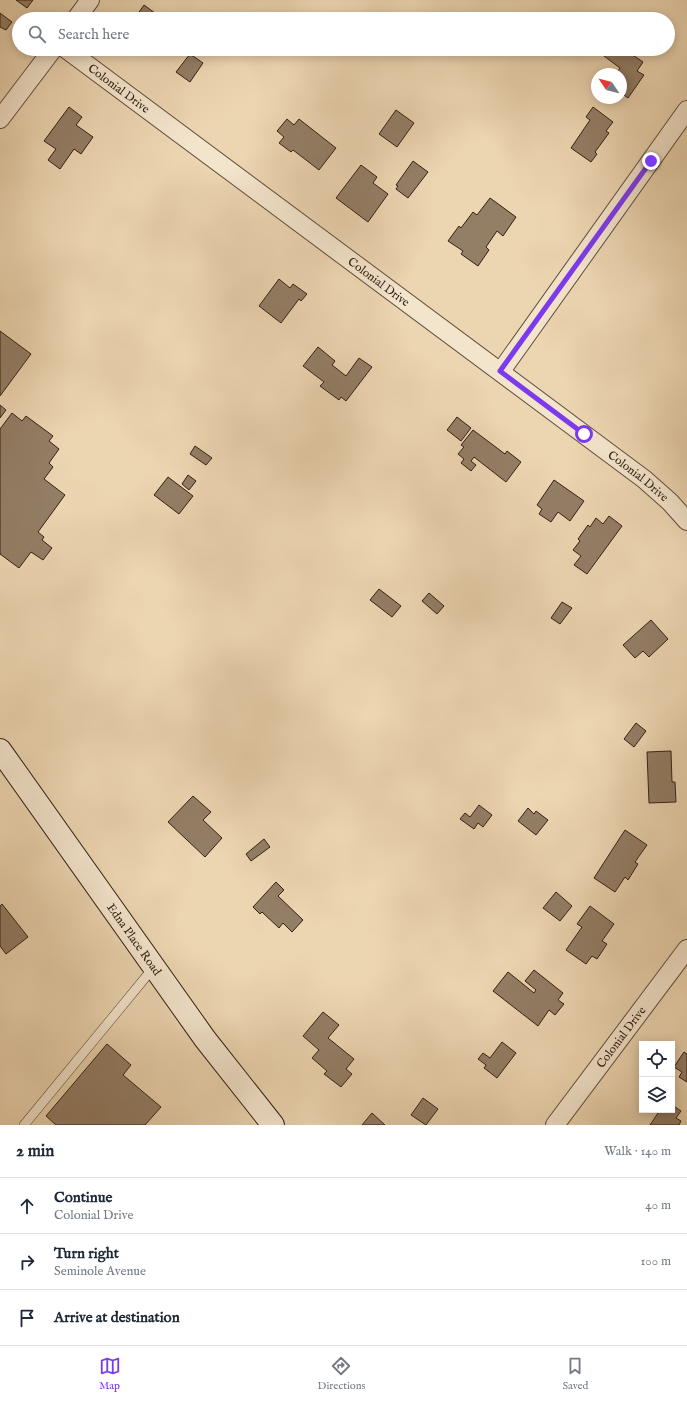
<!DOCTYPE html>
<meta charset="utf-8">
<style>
:root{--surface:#fff;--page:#f2f2f3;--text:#1f2937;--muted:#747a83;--line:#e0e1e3;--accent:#7c3aed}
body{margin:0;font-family:"IM FELL English",serif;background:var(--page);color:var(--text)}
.controls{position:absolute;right:12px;bottom:12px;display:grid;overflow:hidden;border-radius:0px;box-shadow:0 2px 10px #0003}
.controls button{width:36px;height:36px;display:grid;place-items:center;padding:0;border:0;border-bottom:1px solid var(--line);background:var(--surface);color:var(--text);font:20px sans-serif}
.compass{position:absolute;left:591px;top:68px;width:36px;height:36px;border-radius:50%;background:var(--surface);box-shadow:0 2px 10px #0003;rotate:305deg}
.stop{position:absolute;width:12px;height:12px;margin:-9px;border:3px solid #7c3aed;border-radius:50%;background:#fff}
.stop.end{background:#7c3aed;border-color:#fff;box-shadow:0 1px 4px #0008}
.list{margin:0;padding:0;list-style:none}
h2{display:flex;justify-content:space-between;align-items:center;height:52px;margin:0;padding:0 16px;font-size:17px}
h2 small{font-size:13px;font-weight:400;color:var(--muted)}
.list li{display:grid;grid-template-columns:26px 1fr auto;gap:12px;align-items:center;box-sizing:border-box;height:56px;padding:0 16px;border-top:1px solid var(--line)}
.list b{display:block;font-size:15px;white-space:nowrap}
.list p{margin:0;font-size:13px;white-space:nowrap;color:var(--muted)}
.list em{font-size:13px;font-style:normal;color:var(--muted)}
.icon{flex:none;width:22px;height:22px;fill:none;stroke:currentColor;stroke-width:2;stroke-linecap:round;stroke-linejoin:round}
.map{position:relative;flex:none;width:687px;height:1125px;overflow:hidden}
.search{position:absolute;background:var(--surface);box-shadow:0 2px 10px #0003;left:12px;right:12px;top:12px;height:44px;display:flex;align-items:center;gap:10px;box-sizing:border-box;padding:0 14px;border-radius:22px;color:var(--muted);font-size:15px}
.sheet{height:220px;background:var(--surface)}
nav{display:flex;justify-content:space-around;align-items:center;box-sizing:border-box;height:56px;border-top:1px solid var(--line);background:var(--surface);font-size:11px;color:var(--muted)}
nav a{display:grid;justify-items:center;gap:2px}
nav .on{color:var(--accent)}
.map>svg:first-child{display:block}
</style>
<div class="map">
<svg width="687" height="1125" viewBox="0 0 687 1125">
<rect width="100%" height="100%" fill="#ecd5b1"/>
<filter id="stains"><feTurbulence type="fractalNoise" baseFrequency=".005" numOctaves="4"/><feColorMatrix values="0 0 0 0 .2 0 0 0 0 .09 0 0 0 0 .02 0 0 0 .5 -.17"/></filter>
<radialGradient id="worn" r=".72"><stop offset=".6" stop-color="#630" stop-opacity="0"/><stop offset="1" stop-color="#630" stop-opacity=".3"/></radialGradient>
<path fill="#937e66" stroke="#332014" d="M 16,0 L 33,0 L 27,8 Z
M 144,5 L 163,19 L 134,19 Z
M 0,13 L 12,22 L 6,30 L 0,27 Z
M 129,49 L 143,49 L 138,55 Z
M 210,49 L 222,49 L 218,55 Z
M 609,49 L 624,49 L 643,62 L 637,71 L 644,75 L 628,98 L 621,93 L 621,74 L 616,74 L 620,68 L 604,56 Z
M 190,54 L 203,63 L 190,82 L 176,72 Z
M 69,107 L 82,117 L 76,125 L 93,137 L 81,154 L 74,149 L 60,169 L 48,160 L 56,149 L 44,141 Z
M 593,107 L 613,122 L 606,131 L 609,133 L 595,152 L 597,154 L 591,162 L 571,148 L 590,120 L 586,117 Z
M 396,110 L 414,123 L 397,147 L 379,134 Z
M 287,119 L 294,125 L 299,119 L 336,148 L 319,170 L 293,150 L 291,152 L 279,143 L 284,137 L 277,131 Z
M 413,161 L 428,172 L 408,198 L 396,189 L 398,186 L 396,185 Z
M 361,165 L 377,177 L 373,183 L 388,194 L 368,222 L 336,198 Z
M 490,198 L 516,217 L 503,236 L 497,231 L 486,247 L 489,250 L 478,266 L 461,254 L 463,251 L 448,241 L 459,226 L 461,228 L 473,212 L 477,215 Z
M 279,279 L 290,288 L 293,284 L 307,294 L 301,301 L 299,299 L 281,323 L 259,306 Z
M 0,331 L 31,354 L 0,396 Z
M 318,347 L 335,361 L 332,365 L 346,376 L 359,358 L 372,367 L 346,401 L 341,397 L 339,400 L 320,386 L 324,382 L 303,366 Z
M 0,405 L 6,410 L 0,418 Z
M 12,413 L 22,421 L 26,416 L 53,436 L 49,441 L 59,449 L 49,463 L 53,467 L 44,479 L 65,495 L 38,532 L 44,537 L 42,540 L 52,548 L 43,560 L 31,552 L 19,568 L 0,554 L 0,429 Z
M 457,417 L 471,428 L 461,441 L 447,430 Z
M 473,430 L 505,454 L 507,451 L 521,462 L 506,482 L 474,457 L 471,461 L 476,465 L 471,471 L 461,463 L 464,459 L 458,454 L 464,447 L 461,445 Z
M 195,446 L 212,458 L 206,465 L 190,454 Z
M 188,475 L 196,481 L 189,490 L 182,484 Z
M 168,477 L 193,496 L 179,514 L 154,495 Z
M 554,480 L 584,501 L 570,521 L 558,512 L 551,522 L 539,514 L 542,509 L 537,505 Z
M 609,516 L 622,526 L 587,574 L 574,565 L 581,556 L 573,550 L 580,541 L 578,539 L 588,525 L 590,527 L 596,518 L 603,524 Z
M 379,589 L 401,606 L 392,617 L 370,600 Z
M 429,593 L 444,606 L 437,614 L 422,601 Z
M 562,602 L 572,608 L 560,624 L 551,618 Z
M 651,620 L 668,639 L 649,657 L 643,651 L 635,658 L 623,645 Z
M 636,723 L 646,731 L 634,747 L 624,739 Z
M 671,751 L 672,782 L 675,782 L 676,802 L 649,803 L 647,752 Z
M 193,796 L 211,812 L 203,820 L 222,838 L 205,857 L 168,822 Z
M 479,805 L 492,815 L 483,827 L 478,823 L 474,829 L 460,819 L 465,813 L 470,817 Z
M 528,808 L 534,814 L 536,811 L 548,820 L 536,835 L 518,821 Z
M 625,830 L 647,845 L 635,862 L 638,864 L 628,880 L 625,877 L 615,892 L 594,878 Z
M 264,839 L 270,847 L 251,861 L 246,854 Z
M 276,882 L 284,890 L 278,896 L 303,920 L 292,932 L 283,923 L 279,928 L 262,912 L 260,914 L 253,907 Z
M 556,892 L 572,906 L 560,921 L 543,908 Z
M 2,904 L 28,937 L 6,954 L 0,946 L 0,906 Z
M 590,906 L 614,924 L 602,941 L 607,944 L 597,959 L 592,956 L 586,964 L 566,950 L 582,927 L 577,924 Z
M 534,970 L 563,993 L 558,1000 L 564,1004 L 555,1015 L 549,1010 L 538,1026 L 493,991 L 508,972 L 534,993 L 536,990 L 525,981 Z
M 323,1012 L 339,1025 L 328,1038 L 354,1059 L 346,1069 L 352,1074 L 341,1087 L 324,1074 L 327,1071 L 312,1058 L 319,1050 L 303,1036 Z
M 502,1042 L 516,1053 L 497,1078 L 484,1068 L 486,1065 L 478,1059 L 483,1053 L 490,1058 Z
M 107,1044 L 131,1065 L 123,1075 L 161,1107 L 145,1125 L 56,1125 L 46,1116 Z
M 684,1052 L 687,1054 L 687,1082 L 679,1077 L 682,1072 L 674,1067 Z
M 423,1098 L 438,1109 L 426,1125 L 411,1115 Z
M 672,1105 L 681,1111 L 676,1118 L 681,1121 L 679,1125 L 650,1125 L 660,1110 L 672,1110 Z
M 372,1113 L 385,1125 L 362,1125 Z"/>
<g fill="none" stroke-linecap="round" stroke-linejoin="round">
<defs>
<path id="lane" d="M 24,1125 L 154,967"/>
<g id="street">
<path d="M 76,19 L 90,0"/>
<path id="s1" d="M 66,49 L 644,479 L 670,502 L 687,521"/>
<path d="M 0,119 L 53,49"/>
<path d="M 501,371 L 687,110"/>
<path id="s2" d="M 555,1125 L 687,949"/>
</g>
<g id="secondary">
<path id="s3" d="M 0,750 L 205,1039 L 273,1125"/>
</g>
</defs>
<use href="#lane" stroke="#614d3b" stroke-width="10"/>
<use href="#street" stroke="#614d3b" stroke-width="20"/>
<use href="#secondary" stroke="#332014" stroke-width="24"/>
<use href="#lane" stroke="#f3e4cc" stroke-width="9"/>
<use href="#street" stroke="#f3e4cc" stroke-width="18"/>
<use href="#secondary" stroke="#f3e4cc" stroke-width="22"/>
</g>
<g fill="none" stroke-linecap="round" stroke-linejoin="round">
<path stroke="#7c3aed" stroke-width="5" d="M 584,434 L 500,371 L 651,161"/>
</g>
<g text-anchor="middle" stroke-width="3.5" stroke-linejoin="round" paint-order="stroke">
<g font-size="12" fill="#332014" stroke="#f3e4cc">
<text dy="4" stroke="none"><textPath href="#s1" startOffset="66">Colonial Drive</textPath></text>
<text dy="4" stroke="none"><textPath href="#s1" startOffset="390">Colonial Drive</textPath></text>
<text dy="4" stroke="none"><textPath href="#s1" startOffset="714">Colonial Drive</textPath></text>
<text dy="4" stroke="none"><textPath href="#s3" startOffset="232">Edna Place Road</textPath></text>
<text dy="4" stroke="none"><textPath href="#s2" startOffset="110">Colonial Drive</textPath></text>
</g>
</g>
<rect width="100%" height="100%" filter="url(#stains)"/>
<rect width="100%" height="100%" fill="url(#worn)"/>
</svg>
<div class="controls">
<button><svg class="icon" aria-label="locate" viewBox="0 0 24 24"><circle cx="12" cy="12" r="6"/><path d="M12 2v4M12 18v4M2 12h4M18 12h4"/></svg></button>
<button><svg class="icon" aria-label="layers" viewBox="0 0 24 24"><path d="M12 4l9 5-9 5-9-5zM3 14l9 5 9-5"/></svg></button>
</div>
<svg class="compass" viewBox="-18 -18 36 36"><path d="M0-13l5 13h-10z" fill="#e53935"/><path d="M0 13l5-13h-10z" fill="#747a83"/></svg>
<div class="stop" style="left:584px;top:434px"></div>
<div class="stop end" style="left:651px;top:161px"></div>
<div class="search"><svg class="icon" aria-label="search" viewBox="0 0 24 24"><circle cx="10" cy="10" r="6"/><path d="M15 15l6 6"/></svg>Search here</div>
</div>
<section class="sheet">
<h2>2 min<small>Walk · 140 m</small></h2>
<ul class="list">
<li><svg class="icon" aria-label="ahead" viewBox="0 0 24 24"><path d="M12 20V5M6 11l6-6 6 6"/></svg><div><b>Continue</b><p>Colonial Drive</p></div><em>40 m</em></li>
<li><svg class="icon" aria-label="right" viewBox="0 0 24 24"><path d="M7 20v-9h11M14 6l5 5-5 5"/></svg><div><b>Turn right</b><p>Seminole Avenue</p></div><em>100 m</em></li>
<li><svg class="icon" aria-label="arrive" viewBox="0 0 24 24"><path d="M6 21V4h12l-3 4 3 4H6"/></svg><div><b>Arrive at destination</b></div></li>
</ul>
</section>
<nav>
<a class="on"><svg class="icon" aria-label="map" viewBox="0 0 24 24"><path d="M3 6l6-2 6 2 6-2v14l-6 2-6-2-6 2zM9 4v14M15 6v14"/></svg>Map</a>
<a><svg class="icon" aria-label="directions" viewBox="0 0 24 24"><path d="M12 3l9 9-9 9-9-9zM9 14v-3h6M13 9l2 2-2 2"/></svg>Directions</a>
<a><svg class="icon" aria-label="saved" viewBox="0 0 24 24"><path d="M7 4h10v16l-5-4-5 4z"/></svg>Saved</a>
</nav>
